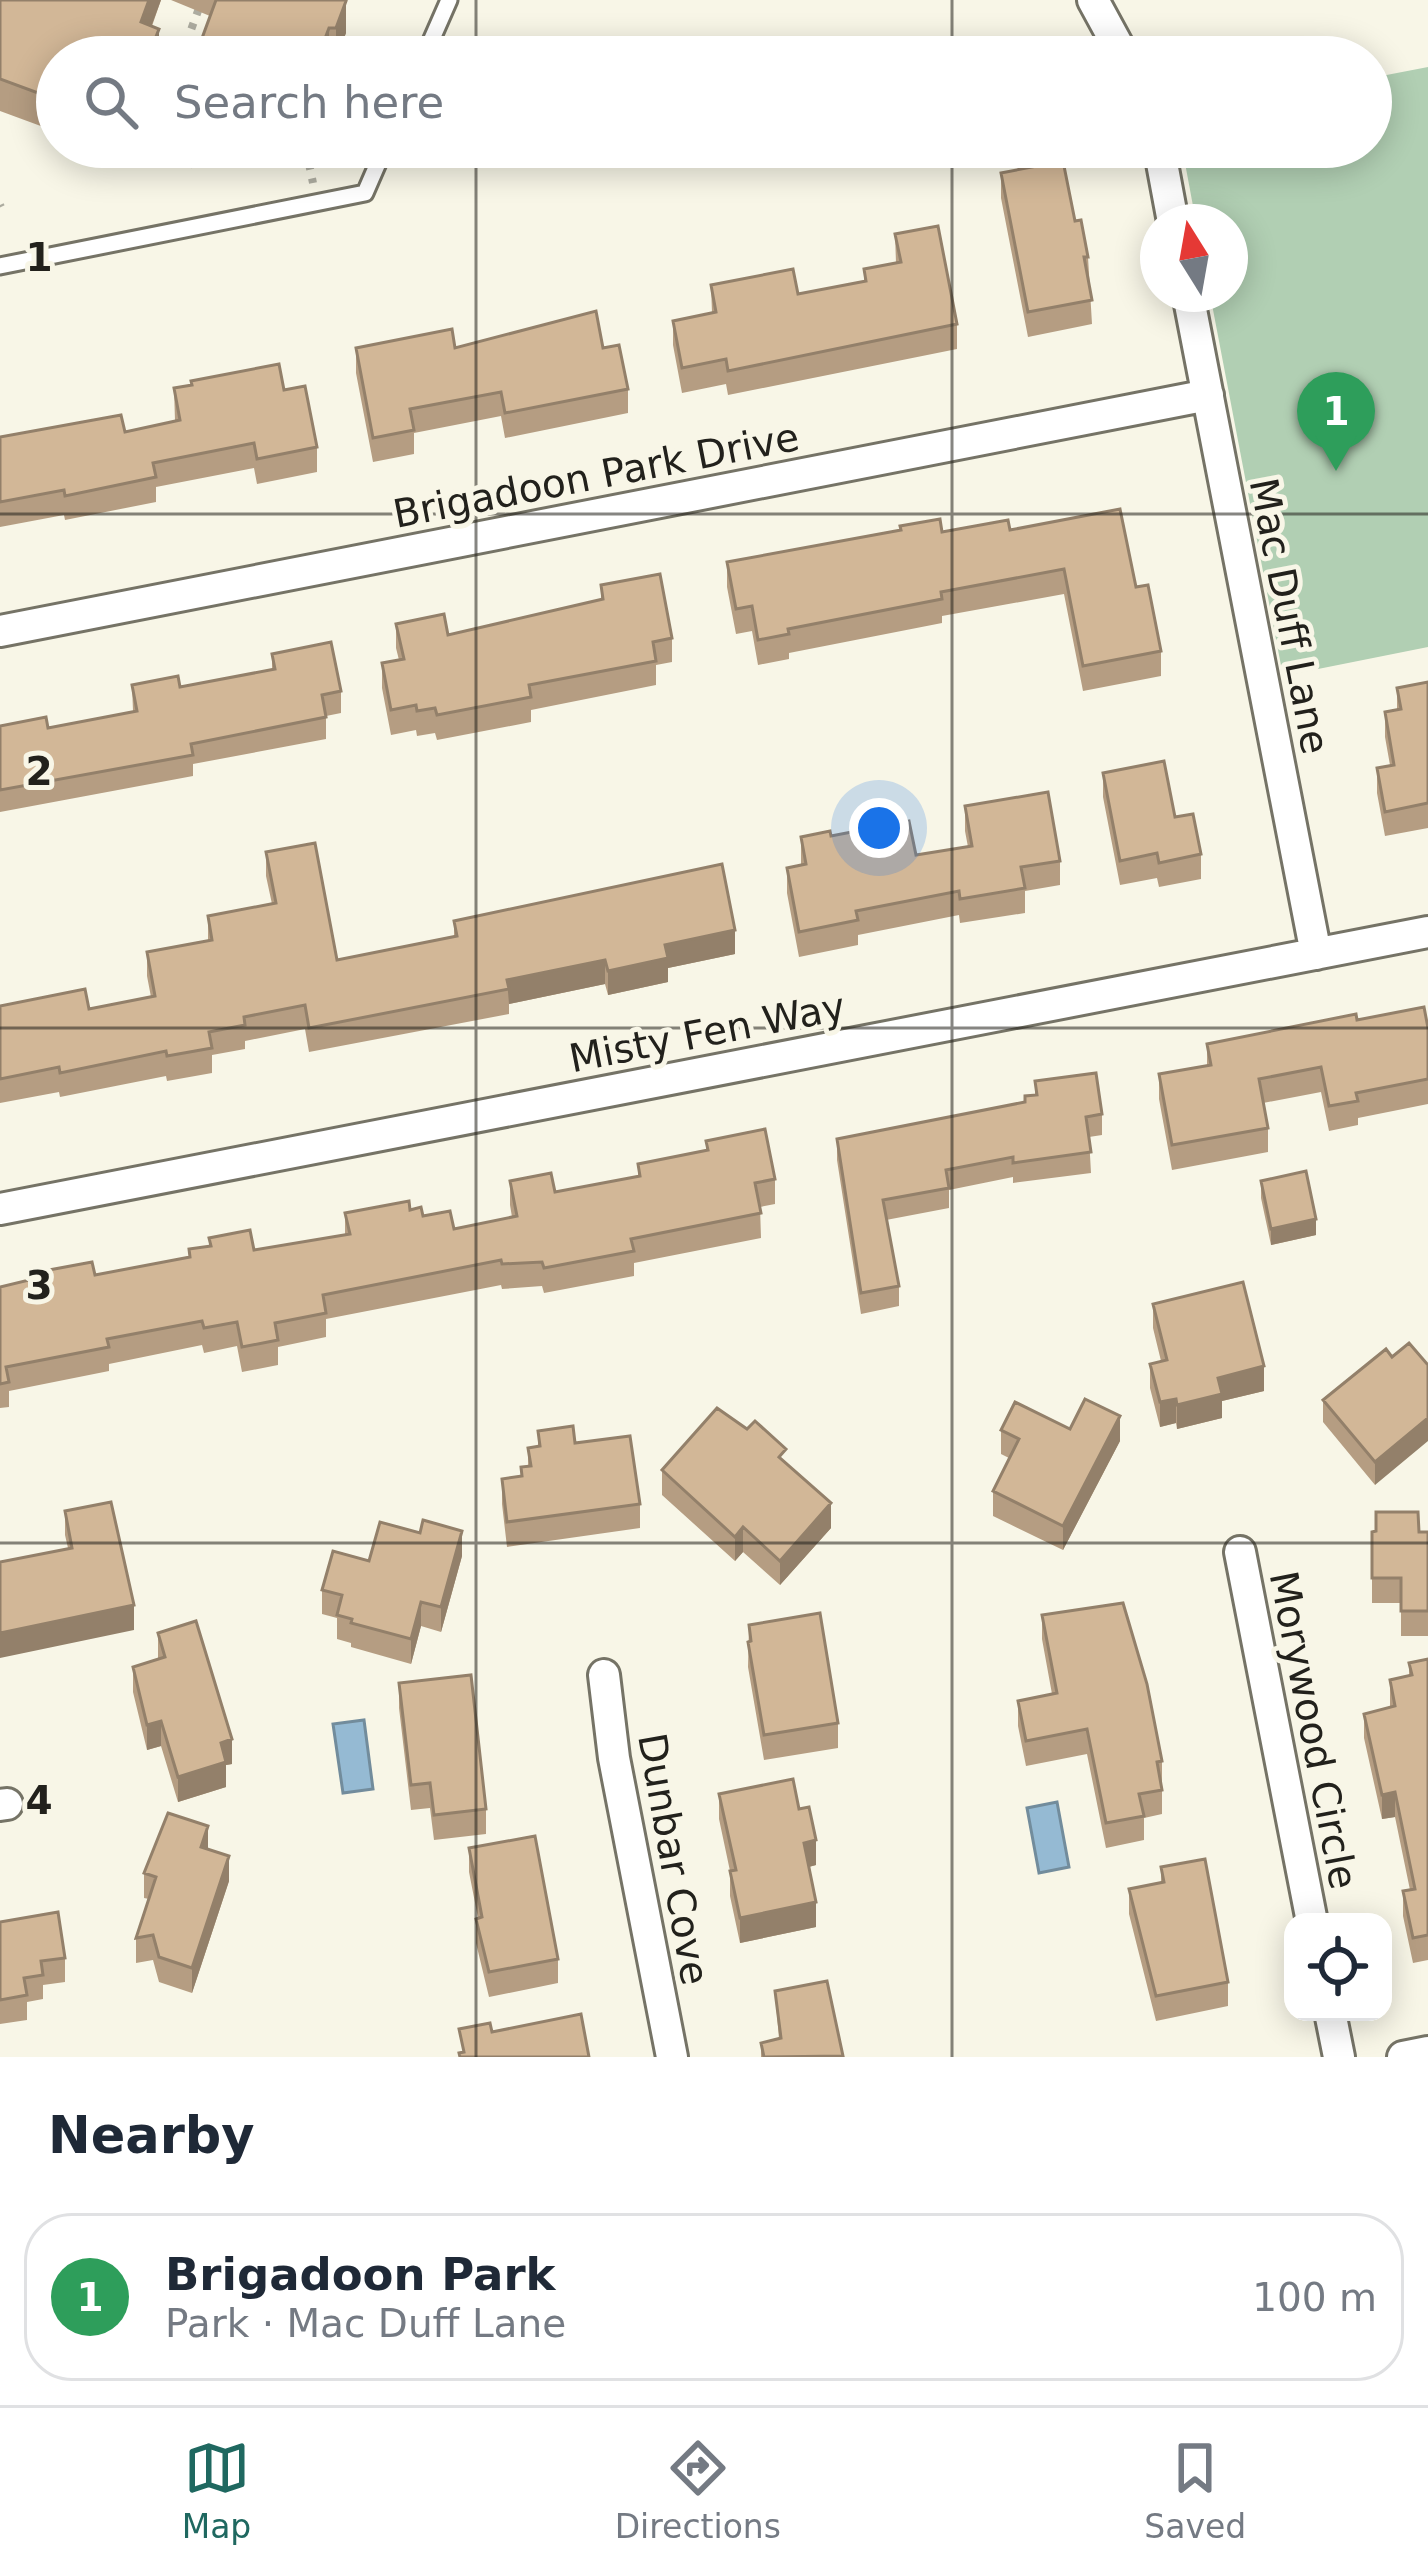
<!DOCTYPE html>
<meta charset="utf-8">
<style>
:root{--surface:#fff;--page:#f6f6f7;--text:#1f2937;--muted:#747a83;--line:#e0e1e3;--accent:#1f6860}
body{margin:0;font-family:"DejaVu Sans",sans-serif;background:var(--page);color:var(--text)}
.controls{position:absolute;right:36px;bottom:36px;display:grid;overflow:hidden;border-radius:24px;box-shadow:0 6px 30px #0003}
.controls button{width:108px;height:108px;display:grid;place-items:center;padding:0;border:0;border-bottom:3px solid var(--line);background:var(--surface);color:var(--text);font:60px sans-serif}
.compass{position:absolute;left:1140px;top:204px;width:108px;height:108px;border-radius:50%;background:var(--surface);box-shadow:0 6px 30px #0003;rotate:349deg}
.you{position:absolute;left:879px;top:828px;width:42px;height:42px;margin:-30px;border:9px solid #fff;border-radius:50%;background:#1a73e8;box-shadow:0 0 0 18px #1a73e833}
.badge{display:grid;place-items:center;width:78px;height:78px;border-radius:50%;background:var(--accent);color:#fff;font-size:39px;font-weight:700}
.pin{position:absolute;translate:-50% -99px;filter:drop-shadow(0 3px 6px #0008)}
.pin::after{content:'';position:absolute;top:63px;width:42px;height:36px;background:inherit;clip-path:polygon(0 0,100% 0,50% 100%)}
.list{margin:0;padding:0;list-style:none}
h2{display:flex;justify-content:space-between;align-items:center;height:156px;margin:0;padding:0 48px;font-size:51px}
h2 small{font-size:39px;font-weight:400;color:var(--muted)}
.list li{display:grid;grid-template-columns:78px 1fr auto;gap:36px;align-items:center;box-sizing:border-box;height:168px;margin:0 24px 24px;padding:0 24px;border:3px solid var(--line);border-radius:48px}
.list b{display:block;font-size:45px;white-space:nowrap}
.list p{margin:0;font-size:39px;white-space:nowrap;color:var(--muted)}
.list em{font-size:39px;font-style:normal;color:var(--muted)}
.icon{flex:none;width:66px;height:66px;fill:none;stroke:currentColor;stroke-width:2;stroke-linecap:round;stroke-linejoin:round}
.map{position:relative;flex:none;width:1428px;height:2057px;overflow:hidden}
.search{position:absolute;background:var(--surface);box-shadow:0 6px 30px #0003;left:36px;right:36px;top:36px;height:132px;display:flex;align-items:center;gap:30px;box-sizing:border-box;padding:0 42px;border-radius:66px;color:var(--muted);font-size:45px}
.sheet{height:348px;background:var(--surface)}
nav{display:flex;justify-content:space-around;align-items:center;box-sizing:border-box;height:168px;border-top:3px solid var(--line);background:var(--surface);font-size:33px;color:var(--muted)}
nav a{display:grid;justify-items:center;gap:6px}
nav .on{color:var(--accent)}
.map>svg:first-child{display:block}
</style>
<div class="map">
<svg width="1428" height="2057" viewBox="0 0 1428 2057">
<rect width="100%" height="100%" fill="#f8f6e7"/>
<path fill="#b1cfb3" d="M 1428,67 L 1428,647 L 1283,676 L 1210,294 L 1230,294 L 1230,222 L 1196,222 L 1182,147 L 1371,147 L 1371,78 Z"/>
<path fill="#95bad3" stroke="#728c9c" stroke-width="3" d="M 364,1720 L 373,1789 L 343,1793 L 333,1724 Z
M 1057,1802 L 1069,1867 L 1039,1873 L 1027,1808 Z"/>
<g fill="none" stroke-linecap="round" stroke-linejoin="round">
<defs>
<path id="lane" d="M 424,57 L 449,0
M 0,266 L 365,193 L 385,147"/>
<path id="street" d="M 1093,0 L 1124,57
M 1159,147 L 1173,222
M 1188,294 L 1316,954
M 0,631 L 1208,395
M 0,1209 L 1428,932
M 1240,1552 L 1312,1922
M 604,1675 L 614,1758 L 672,2057
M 0,1805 L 7,1804
M 1330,2012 L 1339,2057
M 1403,2057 L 1428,2052"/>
</defs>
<use href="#lane" stroke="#757366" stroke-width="21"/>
<use href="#street" stroke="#757366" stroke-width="36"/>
<path stroke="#adaca0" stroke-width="8" stroke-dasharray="6 9" stroke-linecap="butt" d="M 181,57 L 202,0
M 188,147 L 196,170
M 306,149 L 313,183
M 0,205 L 1,207"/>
<use href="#lane" stroke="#fff" stroke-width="15"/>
<use href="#street" stroke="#fff" stroke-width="30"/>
</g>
<path fill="#b59d82" d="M 0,0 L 161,0 L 152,26 L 159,57 L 57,57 L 57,132 L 0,111 Z
M 171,0 L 344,0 L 346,33 L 337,57 L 201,57 L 201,41 L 210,16 Z
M 97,147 L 120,147 L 117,154 Z
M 1001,173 L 1075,221 L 1088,257 L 1092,324 L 1028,337 L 1001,198 Z
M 895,234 L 957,324 L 957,349 L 728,395 L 726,384 L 682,393 L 673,345 L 673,321 L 712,313 L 711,285 L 798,294 L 864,281 L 864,269 L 896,263 Z
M 356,348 L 603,348 L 628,389 L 628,413 L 505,438 L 501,416 L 414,433 L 414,454 L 373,462 L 356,373 Z
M 174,388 L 284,390 L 317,447 L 317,472 L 257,484 L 254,468 L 156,487 L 156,502 L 65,520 L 64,515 L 0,527 L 0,437 L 125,432 L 175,421 Z
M 1010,530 L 1136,587 L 1161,651 L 1161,676 L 1083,691 L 1064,594 L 942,616 L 942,623 L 789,653 L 789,659 L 758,665 L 752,631 L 736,634 L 727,587 L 727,562 L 942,532 Z
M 601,585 L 672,638 L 672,662 L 656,665 L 656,685 L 531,710 L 531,722 L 437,740 L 435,733 L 417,736 L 416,730 L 391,735 L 382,688 L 382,663 L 399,660 L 396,648 L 396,624 L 448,635 L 601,600 Z
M 272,654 L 341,691 L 341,713 L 326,716 L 326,739 L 193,764 L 193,776 L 0,812 L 0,726 L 48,728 L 133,711 L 132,685 L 180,687 L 272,669 Z
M 1428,682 L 1428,828 L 1385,836 L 1377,793 L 1377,768 L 1390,765 L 1385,737 L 1385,712 L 1397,710 L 1397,688 Z
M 1103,773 L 1175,817 L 1201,854 L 1201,879 L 1159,887 L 1157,878 L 1120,885 L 1103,797 Z
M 965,806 L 1060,861 L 1060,885 L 1025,891 L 1025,913 L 960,923 L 959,915 L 858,935 L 858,945 L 799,957 L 787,893 L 787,868 L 801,865 L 801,837 L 831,836 L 916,855 L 968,847 L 965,831 Z
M 266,852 L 337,960 L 454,937 L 454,921 L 735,954 L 668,968 L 668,982 L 608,995 L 605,984 L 509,1004 L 509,1014 L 309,1052 L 305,1029 L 245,1041 L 245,1049 L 212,1055 L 212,1073 L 167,1081 L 166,1076 L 60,1097 L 59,1092 L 0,1103 L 0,1006 L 89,1009 L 151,997 L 147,976 L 147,952 L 208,941 L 208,916 L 272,904 L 266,876 Z
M 1357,1020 L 1428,1028 L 1428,1104 L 1358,1118 L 1358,1125 L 1329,1131 L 1321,1092 L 1263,1103 L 1268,1128 L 1268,1152 L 1172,1170 L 1159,1099 L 1159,1074 L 1207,1065 L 1207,1044 Z
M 1035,1081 L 1102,1114 L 1102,1135 L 1089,1137 L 1091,1173 L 1013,1183 L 1013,1177 L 949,1190 L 949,1208 L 886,1220 L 899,1286 L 899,1306 L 861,1314 L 837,1160 L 837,1139 L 1025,1102 L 1035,1095 Z
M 706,1141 L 775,1179 L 775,1204 L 760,1207 L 761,1238 L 634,1263 L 634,1276 L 544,1293 L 542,1286 L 502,1289 L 501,1285 L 326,1319 L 326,1337 L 278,1347 L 278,1365 L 242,1372 L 237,1346 L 204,1353 L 202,1345 L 109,1364 L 109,1371 L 9,1391 L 9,1407 L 0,1408 L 0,1287 L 95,1275 L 189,1257 L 189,1249 L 209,1246 L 209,1238 L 254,1250 L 345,1235 L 345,1213 L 410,1210 L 454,1229 L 512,1217 L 510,1205 L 510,1181 L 555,1192 L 638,1176 L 638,1164 L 706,1151 Z
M 1261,1181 L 1316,1235 L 1271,1245 L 1261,1198 Z
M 1153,1304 L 1264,1391 L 1222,1401 L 1222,1418 L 1177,1429 L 1176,1423 L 1160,1427 L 1150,1388 L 1150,1364 L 1161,1361 L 1153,1328 Z
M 1392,1357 L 1375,1485 L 1323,1422 L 1323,1400 Z
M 1070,1429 L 1120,1441 L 1063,1550 L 993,1516 L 993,1491 L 1009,1458 L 1001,1454 L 1001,1430 Z
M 538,1431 L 575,1443 L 640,1504 L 640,1528 L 507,1547 L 502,1504 L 502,1479 L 521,1476 L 521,1467 L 528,1466 L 528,1448 L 538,1447 Z
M 786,1463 L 831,1528 L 780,1585 L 743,1552 L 735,1561 L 662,1495 L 662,1470 Z
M 65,1511 L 134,1630 L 68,1548 L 65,1535 Z
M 1372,1532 L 1428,1532 L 1428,1636 L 1401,1636 L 1401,1603 L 1372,1603 Z
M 462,1556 L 441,1632 L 421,1626 L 411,1664 L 351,1647 L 351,1643 L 337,1639 L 337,1618 L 322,1614 L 322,1590 L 369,1561 Z
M 1042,1615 L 1162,1761 L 1162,1814 L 1144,1818 L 1144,1840 L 1106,1848 L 1087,1754 L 1026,1766 L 1018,1726 L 1018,1701 L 1052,1694 L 1042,1639 Z
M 749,1625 L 838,1723 L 838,1748 L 764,1760 L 748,1667 Z
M 158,1633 L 232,1764 L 226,1765 L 226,1787 L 178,1802 L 161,1746 L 147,1750 L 133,1692 L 133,1667 L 158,1659 Z
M 1428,1659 L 1428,1960 L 1413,1963 L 1403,1916 L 1403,1891 L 1410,1890 L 1395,1817 L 1382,1819 L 1364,1738 L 1364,1714 L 1390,1707 L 1390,1680 L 1409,1675 L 1409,1663 Z
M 399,1683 L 486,1809 L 486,1834 L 434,1840 L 430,1808 L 411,1810 L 399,1708 Z
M 719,1794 L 799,1809 L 816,1865 L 809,1867 L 816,1927 L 740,1943 L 730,1896 L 730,1871 L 719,1819 Z
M 469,1848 L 558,1959 L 558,1983 L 489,1997 L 476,1943 L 476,1919 L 478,1918 L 469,1872 Z
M 208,1850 L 229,1881 L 192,1993 L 159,1982 L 153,1960 L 136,1963 L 136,1938 L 149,1899 L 144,1898 L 144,1873 Z
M 1161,1867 L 1228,1982 L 1228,2006 L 1156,2021 L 1129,1914 L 1129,1889 L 1161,1883 Z
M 0,1922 L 65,1958 L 65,1982 L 43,1985 L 43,1999 L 27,2002 L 27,2020 L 0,2024 Z
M 827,1981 L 843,2057 L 761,2057 L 761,2043 L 779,2039 L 775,1991 Z"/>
<path fill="#93806a" d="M 149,0 L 161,0 L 141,54 L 141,22 Z
M 346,1 L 346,33 L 336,57 L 336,4 Z
M 329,28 L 329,57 L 318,57 Z
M 159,29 L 159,57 L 148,57 Z
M 735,930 L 735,954 L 668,968 L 668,982 L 608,995 L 608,971 L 665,945 Z
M 605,960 L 605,984 L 509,1004 L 507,980 Z
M 1316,1219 L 1316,1235 L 1271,1245 L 1271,1229 Z
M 1264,1366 L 1264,1391 L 1222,1401 L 1222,1418 L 1177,1429 L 1177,1405 L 1218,1378 Z
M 1176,1399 L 1176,1423 L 1160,1427 L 1160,1402 Z
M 1120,1416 L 1120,1441 L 1063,1550 L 1063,1526 Z
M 1428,1418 L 1428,1441 L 1375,1485 L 1375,1462 Z
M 831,1503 L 831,1528 L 780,1585 L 780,1561 Z
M 743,1527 L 743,1552 L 735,1561 L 735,1537 Z
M 462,1531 L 462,1556 L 441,1632 L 441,1607 Z
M 421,1602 L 421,1626 L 411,1664 L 411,1639 Z
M 134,1605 L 134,1630 L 0,1658 L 0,1633 Z
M 161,1721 L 161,1746 L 147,1750 L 147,1725 Z
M 232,1739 L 232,1764 L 226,1765 L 226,1787 L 178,1802 L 178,1777 L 221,1743 Z
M 1395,1792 L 1395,1817 L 1382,1819 L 1382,1795 Z
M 208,1826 L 208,1851 L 201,1847 Z
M 816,1840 L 816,1865 L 804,1868 L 804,1843 Z
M 229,1856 L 229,1881 L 192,1993 L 192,1968 Z
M 816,1902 L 816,1927 L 740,1943 L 740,1918 Z"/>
<path fill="#d2b797" stroke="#93806a" stroke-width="3" d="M 0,0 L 149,0 L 141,22 L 159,29 L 148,57 L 57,57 L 57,100 L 0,79 Z
M 216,0 L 344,0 L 346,1 L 336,28 L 329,28 L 318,57 L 243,57 L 201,41 Z
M 1063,161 L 1075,221 L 1081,220 L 1088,257 L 1084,257 L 1092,300 L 1028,312 L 1001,173 Z
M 938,226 L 957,324 L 728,371 L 726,359 L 682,368 L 673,321 L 716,312 L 711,285 L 793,269 L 798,294 L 866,281 L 864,269 L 901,262 L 895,234 Z
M 596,311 L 603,348 L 619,345 L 628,389 L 505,413 L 501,392 L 410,409 L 414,430 L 373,438 L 356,348 L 452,329 L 455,348 Z
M 279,364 L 284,390 L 305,386 L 317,447 L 257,459 L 254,443 L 153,463 L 156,477 L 65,496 L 64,490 L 0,502 L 0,437 L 121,415 L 125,432 L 180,420 L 174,388 L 192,385 L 191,381 Z
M 1120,509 L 1136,587 L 1148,585 L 1161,651 L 1083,666 L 1064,569 L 941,592 L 942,599 L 788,629 L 789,634 L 758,640 L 752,606 L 736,609 L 727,562 L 901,530 L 900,526 L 940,519 L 942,532 L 1008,520 L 1010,530 Z
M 660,574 L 672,638 L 653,642 L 656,661 L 529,685 L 531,697 L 437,715 L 435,708 L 417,711 L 416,705 L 391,710 L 382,663 L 404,659 L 396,624 L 444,614 L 448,635 L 603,599 L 601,585 Z
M 331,642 L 341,691 L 322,695 L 326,717 L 191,744 L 193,755 L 0,790 L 0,726 L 46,717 L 48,728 L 137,711 L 132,685 L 178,676 L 180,687 L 275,669 L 272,654 Z
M 1428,682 L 1428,803 L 1385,812 L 1377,768 L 1394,765 L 1385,712 L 1401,709 L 1397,688 Z
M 1164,761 L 1175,817 L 1193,814 L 1201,854 L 1159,863 L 1157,853 L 1120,861 L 1103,773 Z
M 1048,792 L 1060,861 L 1021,867 L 1025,888 L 960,899 L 959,891 L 856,911 L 858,920 L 799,932 L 787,868 L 806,864 L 801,837 L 830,831 L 831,836 L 909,821 L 916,855 L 972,846 L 965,806 Z
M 315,843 L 337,960 L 457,936 L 454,921 L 722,864 L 735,930 L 665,945 L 668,958 L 608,971 L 605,960 L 507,980 L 509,989 L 309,1028 L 305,1005 L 244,1017 L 245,1025 L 209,1032 L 212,1048 L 167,1056 L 166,1051 L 60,1073 L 59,1067 L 0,1079 L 0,1006 L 85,989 L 89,1009 L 155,996 L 147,952 L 212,940 L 208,916 L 276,903 L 266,852 Z
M 1424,1007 L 1428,1028 L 1428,1079 L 1356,1093 L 1358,1101 L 1329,1106 L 1321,1067 L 1259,1079 L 1268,1128 L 1172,1145 L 1159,1074 L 1211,1065 L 1207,1044 L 1356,1014 L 1357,1020 Z
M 1096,1073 L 1102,1114 L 1086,1117 L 1091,1152 L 1013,1163 L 1013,1157 L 946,1170 L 949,1188 L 883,1200 L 899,1286 L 861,1293 L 837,1139 L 1025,1102 L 1025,1096 L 1037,1095 L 1035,1081 Z
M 765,1129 L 775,1179 L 755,1183 L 761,1213 L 631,1239 L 634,1251 L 544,1268 L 542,1262 L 502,1264 L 501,1260 L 323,1295 L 326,1313 L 275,1323 L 278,1340 L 242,1347 L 237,1322 L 204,1328 L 202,1321 L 107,1339 L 109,1347 L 6,1367 L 9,1382 L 0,1384 L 0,1287 L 50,1275 L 49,1270 L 92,1262 L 95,1275 L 190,1257 L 189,1249 L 211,1246 L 209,1238 L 250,1230 L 254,1250 L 350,1234 L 345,1213 L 409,1201 L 410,1210 L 421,1207 L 423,1216 L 450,1211 L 454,1229 L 517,1216 L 510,1181 L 551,1173 L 555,1192 L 640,1176 L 638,1164 L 708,1150 L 706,1141 Z
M 1306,1171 L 1316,1219 L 1271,1229 L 1261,1181 Z
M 1243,1282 L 1264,1366 L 1218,1378 L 1222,1394 L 1177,1405 L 1176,1399 L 1160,1402 L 1150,1364 L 1167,1360 L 1153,1304 Z
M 1409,1343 L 1428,1365 L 1428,1418 L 1375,1462 L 1323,1400 L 1386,1349 L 1392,1357 Z
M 1085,1399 L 1120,1416 L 1063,1526 L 993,1491 L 1019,1439 L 1001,1430 L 1015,1402 L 1070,1429 Z
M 717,1408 L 747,1429 L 755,1421 L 786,1449 L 779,1457 L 831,1503 L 780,1561 L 743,1527 L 735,1537 L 662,1470 Z
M 573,1426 L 575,1443 L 630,1436 L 640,1504 L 507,1522 L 502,1479 L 522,1476 L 521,1467 L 531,1466 L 528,1448 L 540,1446 L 538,1431 Z
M 111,1502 L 134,1605 L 0,1633 L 0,1562 L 72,1548 L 65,1511 Z
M 1376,1512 L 1418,1512 L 1419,1532 L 1428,1532 L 1428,1611 L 1401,1611 L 1401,1578 L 1372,1578 L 1372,1532 L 1376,1531 Z
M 423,1520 L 462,1531 L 441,1607 L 421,1602 L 411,1639 L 351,1623 L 352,1619 L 337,1615 L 342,1595 L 322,1590 L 333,1551 L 369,1561 L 380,1522 L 420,1533 Z
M 1123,1603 L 1147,1684 L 1162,1761 L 1157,1762 L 1162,1790 L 1139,1794 L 1144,1816 L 1106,1823 L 1087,1729 L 1026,1741 L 1018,1701 L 1057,1693 L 1042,1615 Z
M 820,1613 L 838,1723 L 764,1735 L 748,1642 L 751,1641 L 749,1625 Z
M 196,1621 L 232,1739 L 221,1743 L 226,1762 L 178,1777 L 161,1721 L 147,1725 L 133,1667 L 165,1657 L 158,1633 Z
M 1428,1659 L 1428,1935 L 1413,1938 L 1403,1891 L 1415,1889 L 1395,1792 L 1382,1795 L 1364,1714 L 1395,1706 L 1390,1680 L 1412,1675 L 1409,1663 Z
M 471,1675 L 486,1809 L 434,1815 L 430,1783 L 411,1785 L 399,1683 Z
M 793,1779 L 799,1809 L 809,1807 L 816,1840 L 804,1843 L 816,1902 L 740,1918 L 730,1871 L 736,1870 L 719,1794 Z
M 168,1813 L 208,1826 L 201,1847 L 229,1856 L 192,1968 L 159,1957 L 153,1935 L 136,1938 L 156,1877 L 144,1873 Z
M 535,1836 L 558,1959 L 489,1972 L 476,1919 L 482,1917 L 469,1848 Z
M 1205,1859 L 1228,1982 L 1156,1996 L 1129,1889 L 1164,1882 L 1161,1867 Z
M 58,1912 L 65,1958 L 41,1961 L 43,1975 L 24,1978 L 27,1995 L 0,2000 L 0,1922 Z
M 827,1981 L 843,2056 L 764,2057 L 761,2043 L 781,2038 L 775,1991 Z
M 581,2014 L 589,2057 L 460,2057 L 459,2053 L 464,2052 L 459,2029 L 490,2023 L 492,2032 Z"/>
<path fill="none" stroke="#22211c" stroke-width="3" stroke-opacity="0.55" d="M 476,0 L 476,57M 952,0 L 952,57M 476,147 L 476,2057M 952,147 L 952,2057M 0,514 L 1428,514M 0,1028 L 1428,1028M 0,1543 L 1428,1543"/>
<g text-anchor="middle" stroke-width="10" stroke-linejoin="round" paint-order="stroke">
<g font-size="39" fill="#22211c" stroke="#f8f6e7">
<text transform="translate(596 475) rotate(-11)" y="14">Brigadoon Park Drive</text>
<text transform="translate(1290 616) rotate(79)" y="14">Mac Duff Lane</text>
<text transform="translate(707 1032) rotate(-11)" y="14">Misty Fen Way</text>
<text transform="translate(1314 1730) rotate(79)" y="14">Morywood Circle</text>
<text transform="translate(674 1859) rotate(80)" y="14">Dunbar Cove</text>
</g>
</g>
<g font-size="39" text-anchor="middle" font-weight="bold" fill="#22211c" stroke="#f8f6e7" stroke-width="10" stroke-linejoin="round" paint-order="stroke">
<text x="39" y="271">1</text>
<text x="39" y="785">2</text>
<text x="39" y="1299">3</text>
<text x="39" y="1814">4</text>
</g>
</svg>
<div class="controls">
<button><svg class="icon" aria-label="locate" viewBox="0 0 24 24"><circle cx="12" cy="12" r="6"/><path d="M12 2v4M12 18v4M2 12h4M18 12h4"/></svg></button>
</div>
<svg class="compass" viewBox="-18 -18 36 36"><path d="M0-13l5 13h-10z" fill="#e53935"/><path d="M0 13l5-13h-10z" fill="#747a83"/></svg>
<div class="you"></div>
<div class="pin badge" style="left:1336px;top:471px;background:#2e9e5b">1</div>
<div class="search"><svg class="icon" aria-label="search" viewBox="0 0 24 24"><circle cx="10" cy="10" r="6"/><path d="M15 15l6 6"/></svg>Search here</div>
</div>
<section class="sheet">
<h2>Nearby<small></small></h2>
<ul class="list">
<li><span class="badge" style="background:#2e9e5b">1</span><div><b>Brigadoon Park</b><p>Park · Mac Duff Lane</p></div><em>100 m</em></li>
</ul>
</section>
<nav>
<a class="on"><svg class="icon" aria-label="map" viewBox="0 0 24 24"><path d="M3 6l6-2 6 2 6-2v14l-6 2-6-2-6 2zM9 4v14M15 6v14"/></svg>Map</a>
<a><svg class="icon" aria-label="directions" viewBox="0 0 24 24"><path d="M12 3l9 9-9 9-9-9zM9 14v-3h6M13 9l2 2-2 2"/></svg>Directions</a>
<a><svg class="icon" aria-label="saved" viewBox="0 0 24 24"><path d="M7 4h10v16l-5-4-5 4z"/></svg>Saved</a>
</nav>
